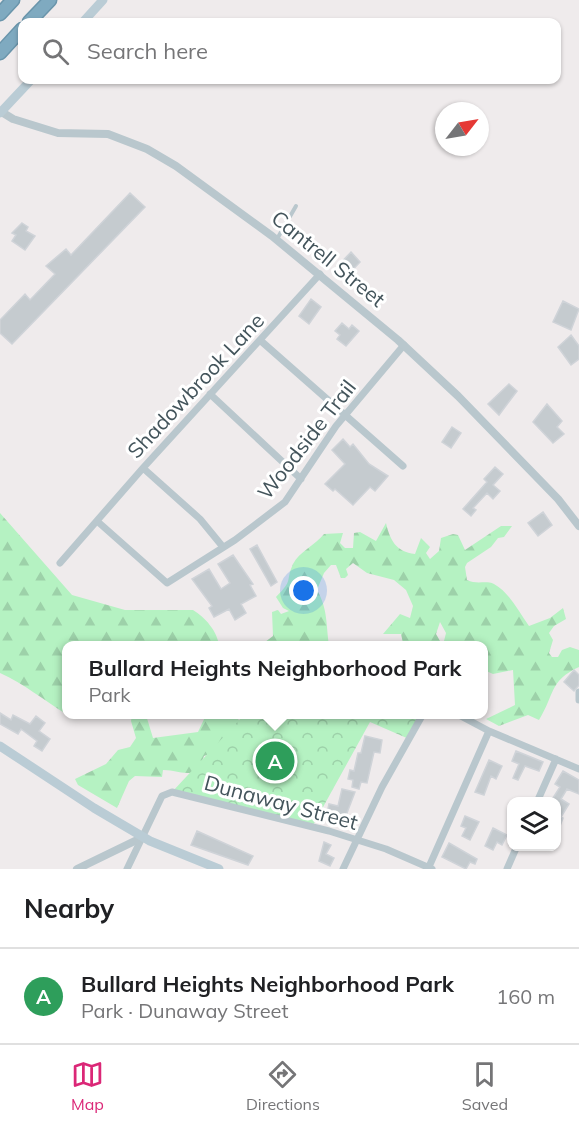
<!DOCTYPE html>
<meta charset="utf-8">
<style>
:root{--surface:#fff;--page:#f2f2f2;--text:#202124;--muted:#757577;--line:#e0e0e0;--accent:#db2777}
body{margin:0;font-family:Mulish,sans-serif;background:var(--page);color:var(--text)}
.controls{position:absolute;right:18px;bottom:18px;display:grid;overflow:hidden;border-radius:12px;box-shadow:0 2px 4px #0004}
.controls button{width:54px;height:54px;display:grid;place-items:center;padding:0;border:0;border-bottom:2px solid var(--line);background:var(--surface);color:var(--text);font:30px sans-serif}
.compass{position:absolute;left:435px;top:102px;width:54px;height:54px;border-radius:50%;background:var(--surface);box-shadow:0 2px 4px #0004;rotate:59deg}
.you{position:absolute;left:304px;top:591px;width:21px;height:21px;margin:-15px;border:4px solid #fff;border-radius:50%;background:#1a73e8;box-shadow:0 0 0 9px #1a73e833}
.badge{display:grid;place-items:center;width:39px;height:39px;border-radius:50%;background:var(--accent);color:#fff;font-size:20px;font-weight:700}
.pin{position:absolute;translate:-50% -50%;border:3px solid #fff;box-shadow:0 2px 6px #0006}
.popup{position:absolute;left:62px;top:641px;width:426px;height:78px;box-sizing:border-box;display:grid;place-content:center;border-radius:12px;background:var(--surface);filter:drop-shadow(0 2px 4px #0005);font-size:20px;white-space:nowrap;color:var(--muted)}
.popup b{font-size:22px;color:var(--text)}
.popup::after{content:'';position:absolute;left:50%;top:100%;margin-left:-12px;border:12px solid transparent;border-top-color:var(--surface)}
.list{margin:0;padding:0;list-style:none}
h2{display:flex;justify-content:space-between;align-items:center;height:78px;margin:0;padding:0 24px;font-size:26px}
h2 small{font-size:20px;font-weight:400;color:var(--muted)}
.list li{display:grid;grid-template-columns:39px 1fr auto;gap:18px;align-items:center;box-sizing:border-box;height:96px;padding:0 24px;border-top:2px solid var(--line)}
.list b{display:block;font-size:22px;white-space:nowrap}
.list p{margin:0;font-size:20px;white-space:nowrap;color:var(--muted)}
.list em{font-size:20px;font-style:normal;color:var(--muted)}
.icon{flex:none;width:33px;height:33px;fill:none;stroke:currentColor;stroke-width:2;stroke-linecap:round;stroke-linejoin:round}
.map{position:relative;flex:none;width:579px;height:869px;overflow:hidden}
.search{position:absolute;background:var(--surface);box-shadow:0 2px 4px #0004;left:18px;right:18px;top:18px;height:66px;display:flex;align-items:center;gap:15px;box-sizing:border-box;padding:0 21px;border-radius:12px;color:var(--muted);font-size:22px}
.sheet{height:174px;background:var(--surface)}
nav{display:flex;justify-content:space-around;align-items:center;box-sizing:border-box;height:84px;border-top:2px solid var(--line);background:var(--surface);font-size:16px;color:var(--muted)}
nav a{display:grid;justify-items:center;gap:3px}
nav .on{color:var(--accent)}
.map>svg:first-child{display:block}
</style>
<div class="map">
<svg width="579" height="869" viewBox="0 0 579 869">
<defs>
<pattern id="forest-firs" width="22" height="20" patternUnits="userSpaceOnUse" patternTransform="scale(1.5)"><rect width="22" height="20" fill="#b5f2c2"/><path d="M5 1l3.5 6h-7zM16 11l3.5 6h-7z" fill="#9dd1a9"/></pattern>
<pattern id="park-crowns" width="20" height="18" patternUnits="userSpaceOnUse" patternTransform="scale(1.5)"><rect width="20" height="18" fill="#b5f2c2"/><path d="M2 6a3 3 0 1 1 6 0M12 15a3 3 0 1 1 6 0" fill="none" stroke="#9dd1a9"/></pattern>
</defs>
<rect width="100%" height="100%" fill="#efebec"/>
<path fill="url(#forest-firs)" d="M 0,513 L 72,595 L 125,610 L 193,610 C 205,617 217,631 219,645 L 181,645 L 176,641 L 161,642 L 158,646 L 67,646 L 66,714 C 44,700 24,684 0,673 Z
M 386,523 C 390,540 396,552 415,554 L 421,538 L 430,547 L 426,553 L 430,559 L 439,551 L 441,538 L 453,534 L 458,535 L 465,550 L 501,526 L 512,526 L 504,537 L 498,538 L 491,547 L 467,563 L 465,567 L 467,580 C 477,585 486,580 494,584 C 510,593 518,611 529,626 L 550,618 L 563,608 L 566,619 L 554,626 L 549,633 L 553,640 L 549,653 L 552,657 L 558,657 L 562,650 L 570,647 L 579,650 L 579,667 C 549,681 555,694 539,720 L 528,715 L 499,726 L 486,719 L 515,705 L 513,670 L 493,674 L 484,670 L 484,646 L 443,645 L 446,633 L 440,622 L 436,634 L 440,641 L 438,645 L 393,645 L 403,643 L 401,634 L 383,634 L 400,614 L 410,618 L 413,606 L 406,590 L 394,580 L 367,573 L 353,563 L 346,569 L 348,575 L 345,578 L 341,578 L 336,565 L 331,565 L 324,573 L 317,590 C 328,609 326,625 329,645 L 261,645 L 273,636 L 272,612 L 278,610 L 281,614 L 289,611 L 283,608 L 276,597 C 294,579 285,582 293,564 C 299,552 315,545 324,534 L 343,533 L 340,543 L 345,548 L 353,548 L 354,533 L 360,532 L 376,541 Z
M 132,715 L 146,715 L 153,738 L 198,732 L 206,715 L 234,715 L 239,720 L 238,735 L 223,749 L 204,756 L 198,772 C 179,775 178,770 163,770 L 162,777 L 135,776 L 129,781 L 117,808 L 78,785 L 75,779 L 106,764 L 118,750 L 130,747 L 136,738 L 131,721 Z"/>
<path fill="url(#park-crowns)" d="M 244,715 L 247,714 L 422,715 L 409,739 L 370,722 L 312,827 L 172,792 Z"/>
<path fill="#c5cbcf" stroke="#cfd3d8" stroke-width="1.5" d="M 130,193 L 145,207 L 12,344 L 0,333 L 0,320 L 25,294 L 30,300 L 55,274 L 46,266 L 66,249 L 71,255 Z
M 22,223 L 28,227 L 26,231 L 35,236 L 25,250 L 12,241 L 16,235 L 12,233 Z
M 351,252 L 360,262 L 346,277 L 336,268 Z
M 311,299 L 321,307 L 309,324 L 299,316 Z
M 563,301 L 579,309 L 571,330 L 553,322 Z
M 342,323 L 349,329 L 352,325 L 359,331 L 346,346 L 337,339 L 340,335 L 335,331 Z
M 571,335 L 579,346 L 579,359 L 571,365 L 558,347 Z
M 509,384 L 517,391 L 499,415 L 488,404 Z
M 547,404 L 562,421 L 557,427 L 564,434 L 553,443 L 533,422 Z
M 452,427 L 461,433 L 451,448 L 442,442 Z
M 343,439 L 350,447 L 353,444 L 369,464 L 388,476 L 375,491 L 370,487 L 353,505 L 335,489 L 333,491 L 325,484 L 345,464 L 332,450 Z
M 495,467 L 503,474 L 493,485 L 500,491 L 493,499 L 487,493 L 473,508 L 476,510 L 471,516 L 463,509 L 487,482 L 484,479 Z
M 543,512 L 552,525 L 538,536 L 528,523 Z
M 257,545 L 277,582 L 271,586 L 250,549 Z
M 233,555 L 253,584 L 250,585 L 256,596 L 241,604 L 246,613 L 235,620 L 229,609 L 214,617 L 209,608 L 212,606 L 192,579 L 209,569 L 221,589 L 230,583 L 218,564 Z
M 574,670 L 579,675 L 579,685 L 574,691 L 564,682 Z
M 0,713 L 11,720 L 13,715 L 30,724 L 36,716 L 45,723 L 39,731 L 50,739 L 42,751 L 34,746 L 37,741 L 21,729 L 18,734 L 0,724 Z
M 365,736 L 382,740 L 380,753 L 374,752 L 367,783 L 361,782 L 359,789 L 352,787 L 353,780 L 348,779 L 350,770 L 354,771 L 358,753 L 361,753 Z
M 516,751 L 543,762 L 539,771 L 525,766 L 518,780 L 513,778 L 519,764 L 512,761 Z
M 489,760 L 502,766 L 496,779 L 491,776 L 484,795 L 475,792 Z
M 563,771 L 579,780 L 579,794 L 567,789 L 561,799 L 569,804 L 561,817 L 563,818 L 557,834 L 556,801 L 551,801 L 560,787 L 555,784 Z
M 342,789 L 355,792 L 345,818 L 327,813 L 329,804 L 338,806 Z
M 465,816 L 479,822 L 470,840 L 462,836 L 466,828 L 461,826 Z
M 493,828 L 507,835 L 502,845 L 497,842 L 493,850 L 485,846 Z
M 197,831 L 253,856 L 248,865 L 191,845 Z
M 324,842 L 331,845 L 326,854 L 334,858 L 330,866 L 319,861 Z
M 449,843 L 477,859 L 475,864 L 470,862 L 466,869 L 442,857 Z"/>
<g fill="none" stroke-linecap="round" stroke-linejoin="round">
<defs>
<path id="motorway" d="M 0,14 L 13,0
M 29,22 L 50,0
M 0,53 L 22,29"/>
</defs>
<use href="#motorway" stroke="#6a95ab" stroke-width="15"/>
<path stroke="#b9c7cd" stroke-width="4" d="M 277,239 L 296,206"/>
<path stroke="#b9c7cd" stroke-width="7" d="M 261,341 L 403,466
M 210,394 L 301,479
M 143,468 L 200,519 L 223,547
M 97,521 L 167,583 L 235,540 L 285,502 L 336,426 L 404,345
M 60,563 L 143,468 L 320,274
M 579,692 L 579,700
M 457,714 L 489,731 L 579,769
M 537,802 L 556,759
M 127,869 L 162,796 L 172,792 L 329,831 L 386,849 L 432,869
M 343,869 L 382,787 L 423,714
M 428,869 L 489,731
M 507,869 L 517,846"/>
<path stroke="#b9c7cd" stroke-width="8" d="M 0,111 L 13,119 L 58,133 L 108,134 L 147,149 L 176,166 L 272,236 L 398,340 L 458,396 L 558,499 L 579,526
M 77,869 L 143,837"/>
<path stroke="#baccd5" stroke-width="9" d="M 83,22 L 103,0
M 0,113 L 31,80
M 0,746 L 94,808 L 150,841 L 219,869"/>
<use href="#motorway" stroke="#7faac0" stroke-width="12"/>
</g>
<g text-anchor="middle" stroke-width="6" stroke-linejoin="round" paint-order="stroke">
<g font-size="21" fill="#43545b" stroke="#fff">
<text transform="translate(328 259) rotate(39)" y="7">Cantrell Street</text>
<text transform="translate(196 386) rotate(-47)" y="7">Shadowbrook Lane</text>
<text transform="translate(307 440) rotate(-52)" y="7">Woodside Trail</text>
<text transform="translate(281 803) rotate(15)" y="7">Dunaway Street</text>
</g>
</g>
</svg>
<div class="controls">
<button><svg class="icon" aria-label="layers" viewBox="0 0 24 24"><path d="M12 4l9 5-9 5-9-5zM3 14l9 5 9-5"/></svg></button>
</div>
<svg class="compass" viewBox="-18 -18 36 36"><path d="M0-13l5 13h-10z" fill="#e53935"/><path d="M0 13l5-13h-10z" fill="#757577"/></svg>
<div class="you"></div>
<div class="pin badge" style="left:275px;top:761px;background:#2e9e5b">A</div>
<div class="popup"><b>Bullard Heights Neighborhood Park</b>Park</div>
<div class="search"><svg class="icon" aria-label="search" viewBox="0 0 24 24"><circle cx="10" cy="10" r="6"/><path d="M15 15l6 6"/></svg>Search here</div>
</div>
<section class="sheet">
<h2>Nearby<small></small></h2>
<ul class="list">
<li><span class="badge" style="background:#2e9e5b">A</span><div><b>Bullard Heights Neighborhood Park</b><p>Park · Dunaway Street</p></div><em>160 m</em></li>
</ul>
</section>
<nav>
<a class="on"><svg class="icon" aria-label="map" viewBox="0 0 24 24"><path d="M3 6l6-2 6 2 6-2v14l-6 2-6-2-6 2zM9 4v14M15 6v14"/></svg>Map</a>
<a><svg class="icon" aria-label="directions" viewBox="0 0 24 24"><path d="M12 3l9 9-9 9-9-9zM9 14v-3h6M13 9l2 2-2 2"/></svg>Directions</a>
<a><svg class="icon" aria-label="saved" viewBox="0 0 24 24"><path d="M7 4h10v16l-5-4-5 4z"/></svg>Saved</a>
</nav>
